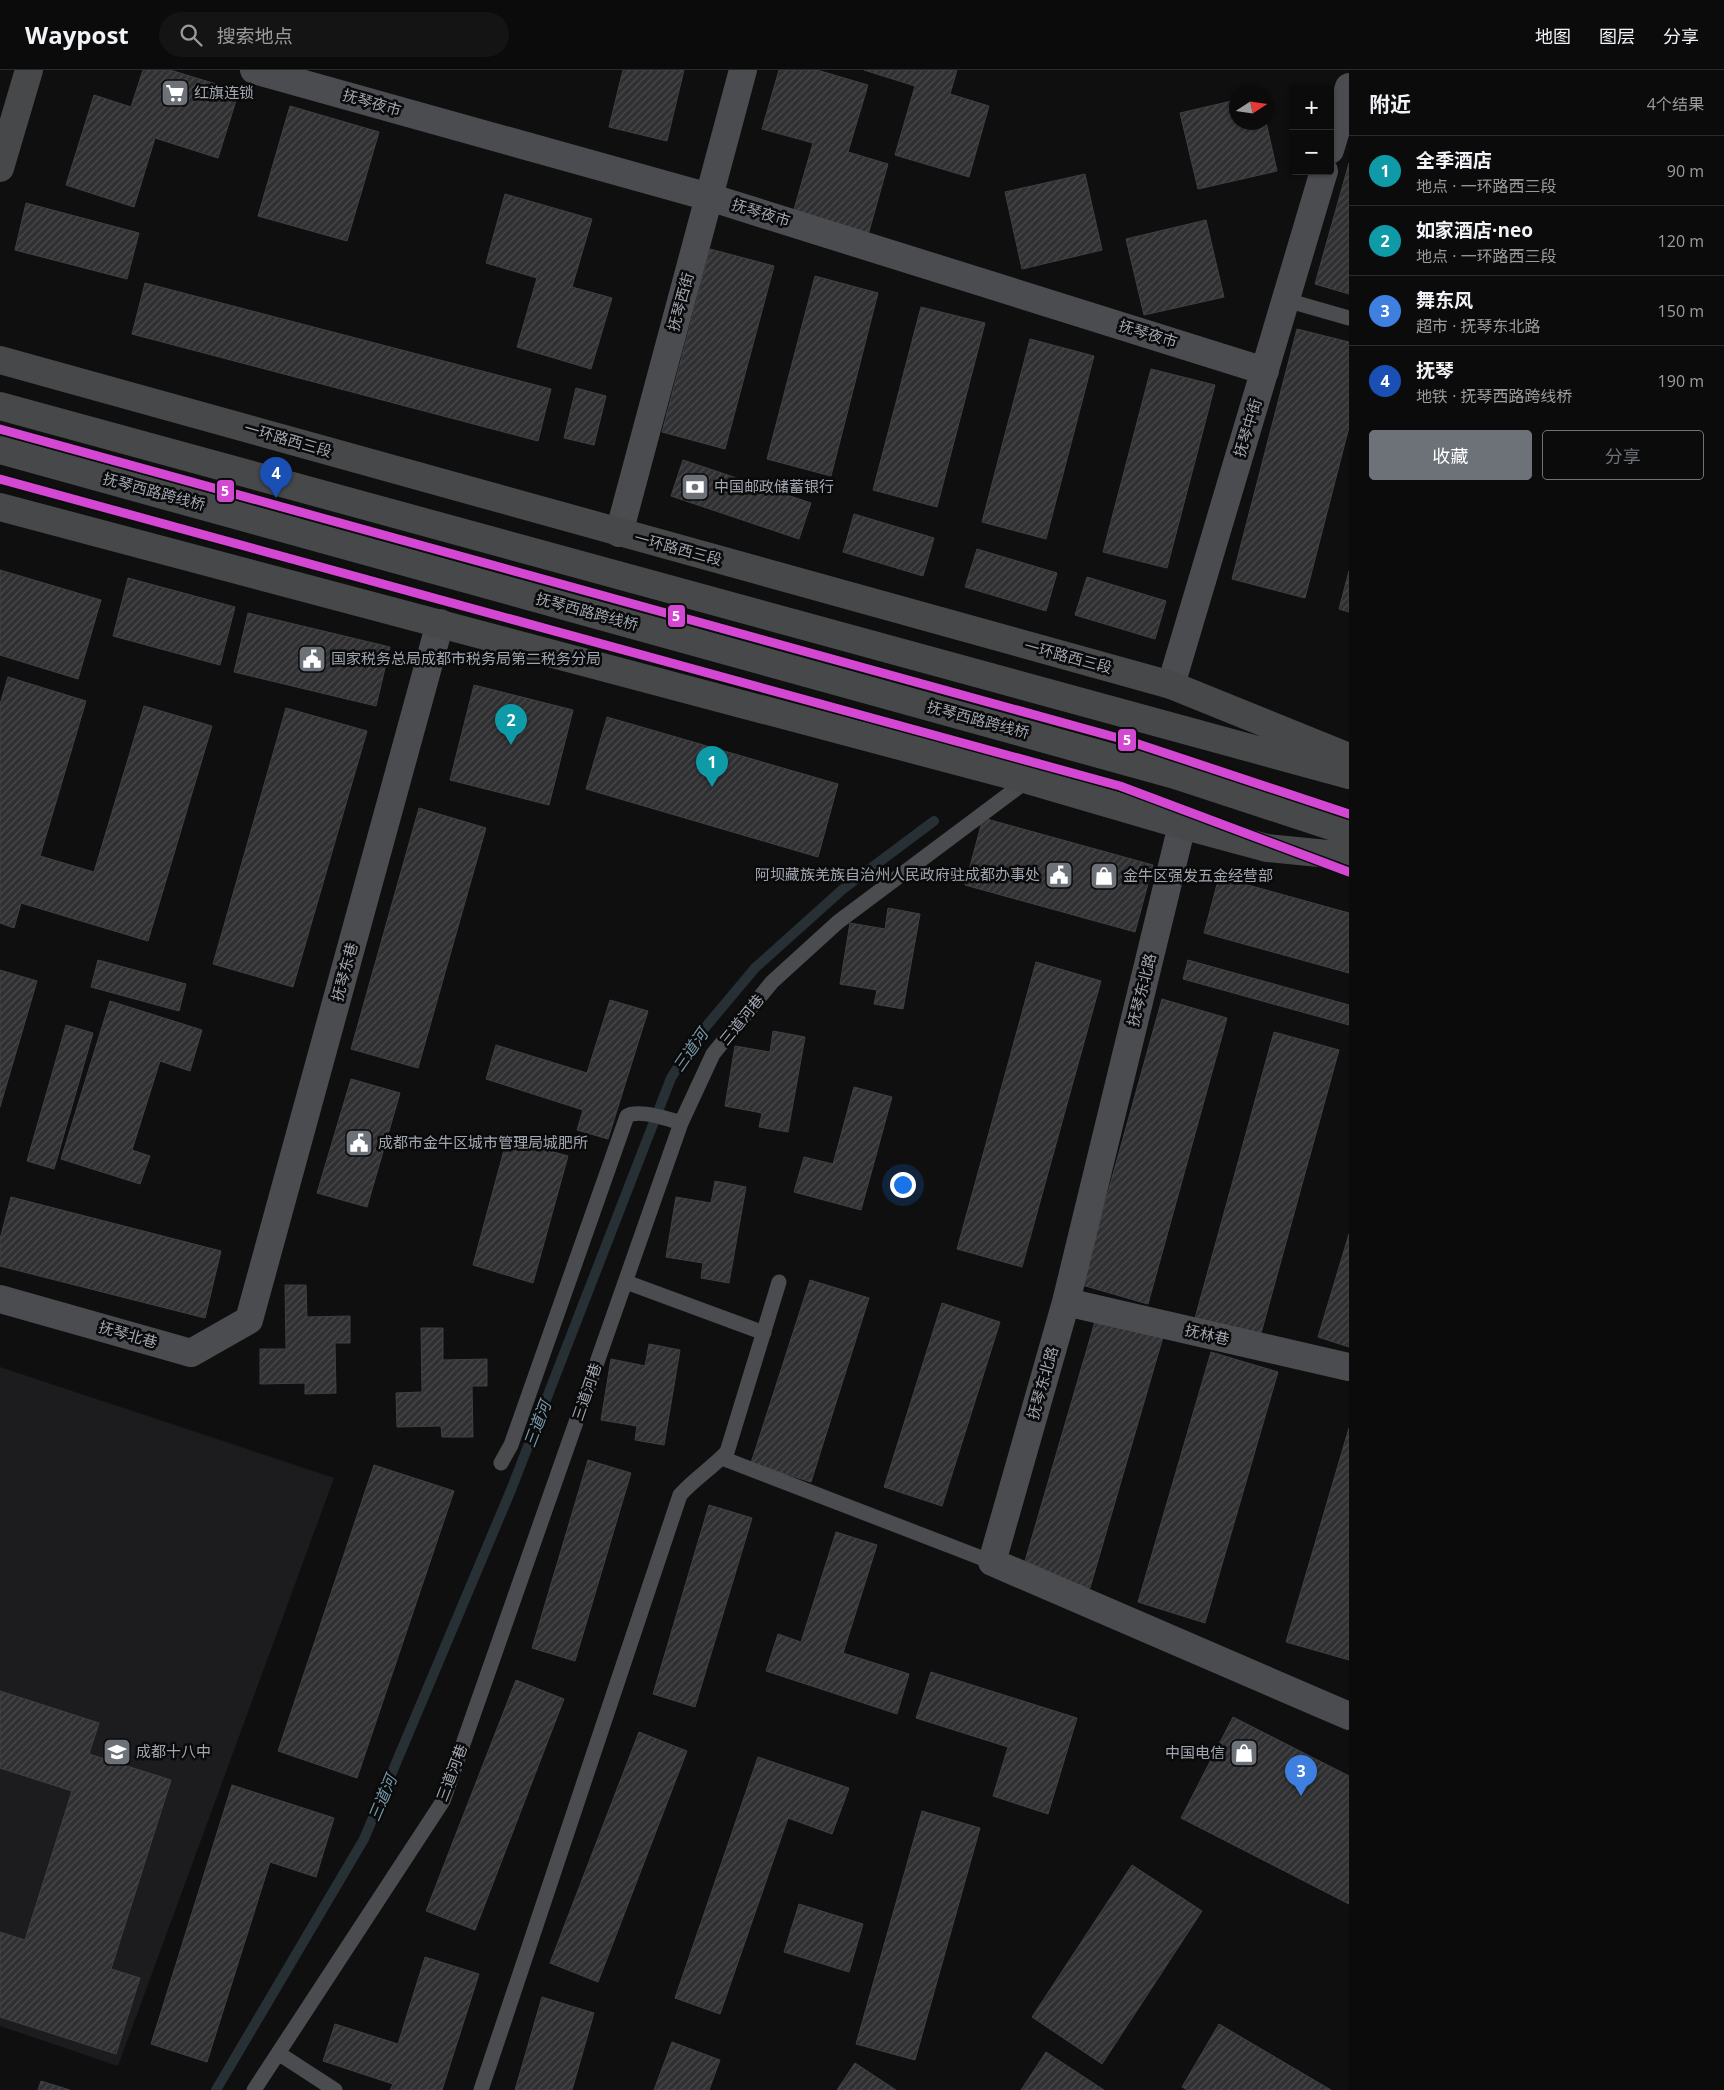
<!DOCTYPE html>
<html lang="zh">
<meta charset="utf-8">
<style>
:root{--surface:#0b0b0c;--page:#141415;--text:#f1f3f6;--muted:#9a9b9d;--line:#2b2b2d;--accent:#6d7279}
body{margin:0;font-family:"Open Sans","Noto Sans SC",sans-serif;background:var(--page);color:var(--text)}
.controls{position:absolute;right:15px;top:15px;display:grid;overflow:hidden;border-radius:5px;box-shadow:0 1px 4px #0004}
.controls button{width:45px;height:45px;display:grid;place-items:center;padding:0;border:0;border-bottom:1px solid var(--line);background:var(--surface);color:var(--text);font:25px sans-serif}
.compass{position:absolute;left:1229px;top:15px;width:45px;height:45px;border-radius:50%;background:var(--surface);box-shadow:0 1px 4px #0004;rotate:78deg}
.you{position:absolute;left:902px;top:1114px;width:18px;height:18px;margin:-12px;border:4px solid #fff;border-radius:50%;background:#1a73e8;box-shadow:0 0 0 8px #1a73e833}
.badge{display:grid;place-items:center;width:32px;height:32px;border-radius:50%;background:var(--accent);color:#fff;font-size:16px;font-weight:700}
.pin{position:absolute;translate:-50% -41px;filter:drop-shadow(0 1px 2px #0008)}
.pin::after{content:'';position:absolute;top:26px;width:18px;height:15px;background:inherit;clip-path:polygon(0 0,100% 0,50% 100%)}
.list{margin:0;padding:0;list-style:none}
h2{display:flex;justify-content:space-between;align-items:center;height:65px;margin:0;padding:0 20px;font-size:21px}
h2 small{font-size:16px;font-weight:400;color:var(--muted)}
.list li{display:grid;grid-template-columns:32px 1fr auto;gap:15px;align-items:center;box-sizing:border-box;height:70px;padding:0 20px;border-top:1px solid var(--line)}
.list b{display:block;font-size:19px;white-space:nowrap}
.list p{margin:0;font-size:16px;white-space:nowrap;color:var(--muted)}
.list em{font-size:16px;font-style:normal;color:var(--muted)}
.actions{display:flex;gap:10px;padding:15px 20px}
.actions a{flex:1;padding:11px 0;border:1px solid var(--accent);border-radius:5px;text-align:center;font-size:18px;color:var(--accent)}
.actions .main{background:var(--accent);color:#fff}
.icon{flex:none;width:28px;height:28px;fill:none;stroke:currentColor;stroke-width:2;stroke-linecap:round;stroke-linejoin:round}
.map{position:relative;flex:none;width:1349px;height:2020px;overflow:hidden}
header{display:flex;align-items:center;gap:30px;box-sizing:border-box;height:70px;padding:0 25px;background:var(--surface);border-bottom:1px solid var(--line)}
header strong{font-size:24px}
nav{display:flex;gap:28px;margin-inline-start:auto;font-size:18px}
.search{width:350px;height:45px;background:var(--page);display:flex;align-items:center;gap:12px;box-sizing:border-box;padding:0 18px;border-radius:28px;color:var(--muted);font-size:19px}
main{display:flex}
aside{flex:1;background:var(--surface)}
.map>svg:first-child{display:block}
</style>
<header>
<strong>Waypost</strong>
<div class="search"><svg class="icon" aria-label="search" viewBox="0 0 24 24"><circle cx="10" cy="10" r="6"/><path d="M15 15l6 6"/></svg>搜索地点</div>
<nav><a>地图</a><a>图层</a><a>分享</a></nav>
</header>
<main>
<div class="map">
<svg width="1349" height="2020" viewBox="0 0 1349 2020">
<defs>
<pattern id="building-hatch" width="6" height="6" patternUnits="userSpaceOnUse" patternTransform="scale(1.25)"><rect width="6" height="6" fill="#303032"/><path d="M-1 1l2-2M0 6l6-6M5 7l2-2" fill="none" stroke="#4b4b4d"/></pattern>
</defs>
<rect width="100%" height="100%" fill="#0f0f10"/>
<path fill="#1c1c1e" d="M 0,1297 L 334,1408 L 118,1996 L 0,1956 Z"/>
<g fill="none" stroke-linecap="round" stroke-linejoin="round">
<path stroke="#273034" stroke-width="10" d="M 216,2020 L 364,1769 L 511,1420 L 671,1008 L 698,966 L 755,898 L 843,819 L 934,751"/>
</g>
<path fill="url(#building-hatch)" stroke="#3e4044" d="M 143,0 L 170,0 L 239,21 L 218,88 L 155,68 L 134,137 L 66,115 L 94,25 L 131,37 Z
M 623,0 L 684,0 L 667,71 L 609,57 Z
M 779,0 L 817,0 L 868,15 L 848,82 L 888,94 L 868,165 L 793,143 L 813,73 L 762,59 Z
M 864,0 L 957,0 L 950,24 L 989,36 L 969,107 L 895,85 L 915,16 Z
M 1236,30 L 1236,52 L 1266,52 L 1277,101 L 1198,119 L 1180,43 Z
M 290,36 L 379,62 L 347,171 L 258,146 Z
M 1349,93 L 1349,224 L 1315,214 Z
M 1085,104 L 1102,180 L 1022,199 L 1005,122 Z
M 505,124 L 592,149 L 572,217 L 612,228 L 591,299 L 517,277 L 537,208 L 486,193 Z
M 26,133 L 139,163 L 127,209 L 15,180 Z
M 1206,150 L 1224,227 L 1144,245 L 1126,169 Z
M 710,179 L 774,196 L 725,379 L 662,362 Z
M 815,206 L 878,223 L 831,406 L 767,389 Z
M 145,213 L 551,319 L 538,371 L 132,264 Z
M 921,237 L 985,253 L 937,437 L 873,420 Z
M 1297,259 L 1349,272 L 1349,357 L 1305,528 L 1232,509 Z
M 1030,269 L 1094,286 L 1046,469 L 982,452 Z
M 1151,299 L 1215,315 L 1167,498 L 1103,482 Z
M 576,318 L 606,326 L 594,375 L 564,368 Z
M 683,390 L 811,433 L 799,469 L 671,426 Z
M 854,444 L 934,468 L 923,506 L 843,482 Z
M 977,479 L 1057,503 L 1046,541 L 965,517 Z
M 0,500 L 101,530 L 78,609 L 0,585 Z
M 1349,501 L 1349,542 L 1339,539 Z
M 1087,507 L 1166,531 L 1155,569 L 1075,545 Z
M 128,508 L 235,537 L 220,595 L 113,566 Z
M 248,543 L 390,577 L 376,636 L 234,602 Z
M 8,607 L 86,631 L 40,786 L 94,802 L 144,636 L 212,656 L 148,871 L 21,833 L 14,858 L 0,853 L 0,634 Z
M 474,615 L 573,640 L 549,735 L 450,710 Z
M 286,638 L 367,661 L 293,917 L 213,894 Z
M 607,647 L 838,714 L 818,787 L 586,719 Z
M 419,738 L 486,758 L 418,998 L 351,979 Z
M 983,748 L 1153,795 L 1135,862 L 965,815 Z
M 1219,807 L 1349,843 L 1349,903 L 1204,863 Z
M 888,838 L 920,844 L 903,939 L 874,934 L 877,920 L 840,914 L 850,853 L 885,859 Z
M 98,890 L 186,914 L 179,941 L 91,917 Z
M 1188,890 L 1349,935 L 1349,955 L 1183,909 Z
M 1036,892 L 1101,911 L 1022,1197 L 957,1179 Z
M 0,900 L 37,911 L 0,1037 Z
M 1162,929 L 1227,948 L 1148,1234 L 1082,1215 Z
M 610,930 L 648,941 L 608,1069 L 577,1060 L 583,1040 L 486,1009 L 496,975 L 587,1003 Z
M 110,931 L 202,960 L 190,1001 L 160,991 L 132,1080 L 150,1086 L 140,1114 L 61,1089 Z
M 66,955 L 93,963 L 54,1099 L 27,1091 Z
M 773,961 L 805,967 L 788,1062 L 759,1057 L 762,1043 L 725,1036 L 735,976 L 770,982 Z
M 1274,962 L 1339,980 L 1260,1267 L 1195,1248 Z
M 351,1009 L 400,1023 L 367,1137 L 317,1123 Z
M 854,1017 L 892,1027 L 861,1140 L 794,1122 L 804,1087 L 833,1094 Z
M 507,1069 L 568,1086 L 533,1213 L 473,1195 Z
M 715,1111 L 746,1117 L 729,1213 L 701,1208 L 703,1193 L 666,1187 L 676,1127 L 711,1133 Z
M 11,1127 L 221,1181 L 205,1248 L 0,1196 L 0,1169 Z
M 1349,1164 L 1349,1277 L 1318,1267 Z
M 810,1210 L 869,1228 L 811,1412 L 751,1393 Z
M 285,1215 L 306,1215 L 307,1247 L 350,1246 L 350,1273 L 335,1273 L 336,1323 L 305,1324 L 305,1313 L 260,1314 L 260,1279 L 286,1279 Z
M 942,1233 L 1000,1252 L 942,1436 L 884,1417 Z
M 1096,1248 L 1163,1267 L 1090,1518 L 1023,1498 Z
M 421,1258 L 443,1258 L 443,1290 L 487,1289 L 487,1316 L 472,1316 L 473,1367 L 442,1367 L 441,1356 L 397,1357 L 396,1323 L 422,1322 Z
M 649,1274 L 680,1280 L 664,1375 L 635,1370 L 637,1356 L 601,1350 L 611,1289 L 645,1296 Z
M 1211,1282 L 1278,1302 L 1205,1553 L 1138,1532 Z
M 1349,1358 L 1349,1590 L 1286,1572 Z
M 588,1390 L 631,1403 L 575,1591 L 532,1578 Z
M 374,1395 L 454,1421 L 357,1708 L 278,1681 Z
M 709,1435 L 752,1448 L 695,1637 L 653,1624 Z
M 836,1462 L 877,1475 L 843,1583 L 909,1604 L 897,1644 L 766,1601 L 778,1564 L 801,1572 Z
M 931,1602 L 1077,1648 L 1048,1744 L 993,1726 L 1008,1677 L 916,1648 Z
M 516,1610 L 564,1629 L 475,1860 L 426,1841 Z
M 0,1621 L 99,1653 L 89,1684 L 171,1710 L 111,1899 L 140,1908 L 116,1984 L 0,1947 L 0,1862 L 25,1870 L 72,1721 L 0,1698 Z
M 1233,1647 L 1349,1706 L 1349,1834 L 1181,1748 Z
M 639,1662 L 687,1681 L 598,1912 L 550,1893 Z
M 758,1687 L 849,1718 L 832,1764 L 788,1748 L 720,1944 L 675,1928 Z
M 232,1715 L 334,1748 L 316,1807 L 270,1792 L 207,1992 L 151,1974 Z
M 922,1741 L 980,1758 L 915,1990 L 856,1974 Z
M 1132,1795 L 1202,1841 L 1102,1994 L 1032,1947 Z
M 799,1834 L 863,1854 L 849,1902 L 784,1882 Z
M 425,1887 L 479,1904 L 442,2020 L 390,2020 L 393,2014 L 323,1991 L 335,1954 L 398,1974 Z
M 542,1927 L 594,1943 L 572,2020 L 515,2020 Z
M 1219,1954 L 1331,2020 L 1187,2020 L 1182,2017 Z
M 672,1972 L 720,1990 L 709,2020 L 654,2020 Z
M 1046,1982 L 1104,2020 L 1021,2020 Z
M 855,1993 L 896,2020 L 837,2020 Z
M 41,2011 L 70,2020 L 38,2020 Z"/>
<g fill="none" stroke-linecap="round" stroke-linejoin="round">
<path stroke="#4a4c4f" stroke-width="15" d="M 1286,230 L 1349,248
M 626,1212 L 764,1263
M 722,1388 L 992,1492
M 501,1393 L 511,1375 L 627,1046 C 638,1039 669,1049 681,1053
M 278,1983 L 335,2020
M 254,2020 L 443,1731 L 681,1053 L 713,984 L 772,912 L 838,852 L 1028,710
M 481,2020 L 680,1425 C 694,1409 712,1398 727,1382 L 779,1212"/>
<path stroke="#4a4c4f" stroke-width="28" d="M 254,0 L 709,127 L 1265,301
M 1330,80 L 1349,17
M 619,463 L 743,0
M 1171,615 L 1324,101
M 1182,755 L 1066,1232 L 992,1492 L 1349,1646
M 0,1229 L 191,1283 L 249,1250 L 440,553
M 1066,1232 L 1349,1297"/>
<path stroke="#46484a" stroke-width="28" d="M 0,98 L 29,0
M 0,290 L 1171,615 L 1349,687
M 0,336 L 1349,705
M 0,380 L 1175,705 L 1349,762
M 0,437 L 1028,710 L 1182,755 L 1267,778 L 1349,786"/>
<defs>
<path id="metro-1" d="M 0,359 L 1129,671 L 1349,744
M 0,409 L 1120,716 L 1349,802"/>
</defs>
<use href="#metro-1" stroke="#0a0a0b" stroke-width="12"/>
<use href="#metro-1" stroke="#d347d3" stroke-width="9"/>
</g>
<defs>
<symbol id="supermarket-square" viewBox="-11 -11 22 22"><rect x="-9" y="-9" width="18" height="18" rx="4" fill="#6d7279" stroke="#0a0a0b"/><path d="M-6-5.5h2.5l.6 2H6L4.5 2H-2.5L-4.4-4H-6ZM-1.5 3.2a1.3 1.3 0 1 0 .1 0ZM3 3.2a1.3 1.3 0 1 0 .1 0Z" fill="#fff"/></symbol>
<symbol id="bank-square" viewBox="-11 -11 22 22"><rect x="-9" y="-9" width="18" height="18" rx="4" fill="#6d7279" stroke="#0a0a0b"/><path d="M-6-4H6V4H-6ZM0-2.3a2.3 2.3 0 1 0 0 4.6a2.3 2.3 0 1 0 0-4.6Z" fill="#fff"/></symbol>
<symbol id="civic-square" viewBox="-11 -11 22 22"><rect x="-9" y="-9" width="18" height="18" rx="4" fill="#6d7279" stroke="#0a0a0b"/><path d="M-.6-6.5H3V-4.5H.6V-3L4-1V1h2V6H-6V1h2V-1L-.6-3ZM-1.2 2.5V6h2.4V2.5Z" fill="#fff"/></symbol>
<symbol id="shop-square" viewBox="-11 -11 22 22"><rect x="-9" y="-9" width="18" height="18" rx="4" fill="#6d7279" stroke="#0a0a0b"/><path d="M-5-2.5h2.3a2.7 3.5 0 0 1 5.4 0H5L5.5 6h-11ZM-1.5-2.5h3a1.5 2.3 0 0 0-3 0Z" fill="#fff"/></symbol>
<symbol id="school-square" viewBox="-11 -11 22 22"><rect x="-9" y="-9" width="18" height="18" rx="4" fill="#6d7279" stroke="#0a0a0b"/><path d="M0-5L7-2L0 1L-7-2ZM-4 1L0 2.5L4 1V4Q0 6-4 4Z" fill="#fff"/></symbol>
</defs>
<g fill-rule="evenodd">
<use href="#supermarket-square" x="159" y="7" width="32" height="32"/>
<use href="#bank-square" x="679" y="401" width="32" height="32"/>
<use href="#civic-square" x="296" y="573" width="32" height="32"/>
<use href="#civic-square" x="1043" y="789" width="32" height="32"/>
<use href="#shop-square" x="1088" y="790" width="32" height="32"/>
<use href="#civic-square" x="343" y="1057" width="32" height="32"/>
<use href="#school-square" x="101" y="1666" width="32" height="32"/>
<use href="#shop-square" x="1228" y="1667" width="32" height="32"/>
</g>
<g text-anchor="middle" stroke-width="5" stroke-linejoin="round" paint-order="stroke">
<g font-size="15" fill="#a0a7b1" stroke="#0a0a0b" text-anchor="start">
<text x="194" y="28">红旗连锁</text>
<text x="714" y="422">中国邮政储蓄银行</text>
<text x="331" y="594">国家税务总局成都市税务局第二税务分局</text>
<text x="1040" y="810" text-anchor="end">阿坝藏族羌族自治州人民政府驻成都办事处</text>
<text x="1123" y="811">金牛区强发五金经营部</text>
<text x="378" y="1078">成都市金牛区城市管理局城肥所</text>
<text x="136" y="1687">成都十八中</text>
<text x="1225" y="1688" text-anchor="end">中国电信</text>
</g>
<g font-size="15" fill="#a0a7b1" stroke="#0a0a0b">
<text transform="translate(372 33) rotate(16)" y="5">抚琴夜市</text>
<text transform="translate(761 143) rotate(17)" y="5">抚琴夜市</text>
<text transform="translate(681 232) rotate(-75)" y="5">抚琴西街</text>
<text transform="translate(1148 264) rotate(17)" y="5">抚琴夜市</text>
<text transform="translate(1248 358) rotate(-73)" y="5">抚琴中街</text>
<text transform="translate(288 370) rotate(16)" y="5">一环路西三段</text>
<text transform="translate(154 422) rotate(15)" y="5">抚琴西路跨线桥</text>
<text transform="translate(678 479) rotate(15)" y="5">一环路西三段</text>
<text transform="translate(587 542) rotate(15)" y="5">抚琴西路跨线桥</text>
<text transform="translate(1068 587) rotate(15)" y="5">一环路西三段</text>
<text transform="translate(978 650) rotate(15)" y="5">抚琴西路跨线桥</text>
<text transform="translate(345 902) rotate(-75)" y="5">抚琴东巷</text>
<text transform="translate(1142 920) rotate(-76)" y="5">抚琴东北路</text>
<text transform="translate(742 950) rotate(-51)" y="5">三道河巷</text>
<text transform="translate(128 1265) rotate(16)" y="5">抚琴北巷</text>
<text transform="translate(1207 1265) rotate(13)" y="5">抚林巷</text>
<text transform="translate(1043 1313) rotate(-74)" y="5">抚琴东北路</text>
<text transform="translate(587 1322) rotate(-71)" y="5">三道河巷</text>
<text transform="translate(452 1703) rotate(-69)" y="5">三道河巷</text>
</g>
<g font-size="16" font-style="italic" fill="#779aac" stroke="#0a0a0b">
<text transform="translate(690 980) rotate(-55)" y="6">三道河</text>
<text transform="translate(537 1354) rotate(-69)" y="6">三道河</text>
<text transform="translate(382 1728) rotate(-67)" y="6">三道河</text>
</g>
</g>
<g stroke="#0a0a0b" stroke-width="2">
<rect x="216" y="409" width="19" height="24" rx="5" fill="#d347d3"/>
<rect x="667" y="534" width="19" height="24" rx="5" fill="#d347d3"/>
<rect x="1117" y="658" width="20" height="24" rx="5" fill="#d347d3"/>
</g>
<g font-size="14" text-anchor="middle" font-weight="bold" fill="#fff">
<text x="225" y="426">5</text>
<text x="676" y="551">5</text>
<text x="1127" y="675">5</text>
</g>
</svg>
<div class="controls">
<button>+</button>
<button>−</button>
</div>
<svg class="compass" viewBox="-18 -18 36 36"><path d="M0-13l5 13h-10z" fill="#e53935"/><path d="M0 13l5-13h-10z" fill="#9a9b9d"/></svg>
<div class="you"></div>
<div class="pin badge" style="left:712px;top:717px;background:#0f9aa8">1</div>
<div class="pin badge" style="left:511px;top:675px;background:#0f9aa8">2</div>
<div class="pin badge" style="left:1301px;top:1726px;background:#3f7fe0">3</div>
<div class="pin badge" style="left:276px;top:428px;background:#1a4fb4">4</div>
</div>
<aside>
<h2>附近<small>4个结果</small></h2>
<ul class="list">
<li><span class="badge" style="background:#0f9aa8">1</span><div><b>全季酒店</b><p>地点 · 一环路西三段</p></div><em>90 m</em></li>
<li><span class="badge" style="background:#0f9aa8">2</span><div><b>如家酒店·neo</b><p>地点 · 一环路西三段</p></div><em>120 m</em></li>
<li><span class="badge" style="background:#3f7fe0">3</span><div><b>舞东风</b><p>超市 · 抚琴东北路</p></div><em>150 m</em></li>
<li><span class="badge" style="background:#1a4fb4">4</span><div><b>抚琴</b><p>地铁 · 抚琴西路跨线桥</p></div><em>190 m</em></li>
</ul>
<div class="actions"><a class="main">收藏</a><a>分享</a></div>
</aside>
</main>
